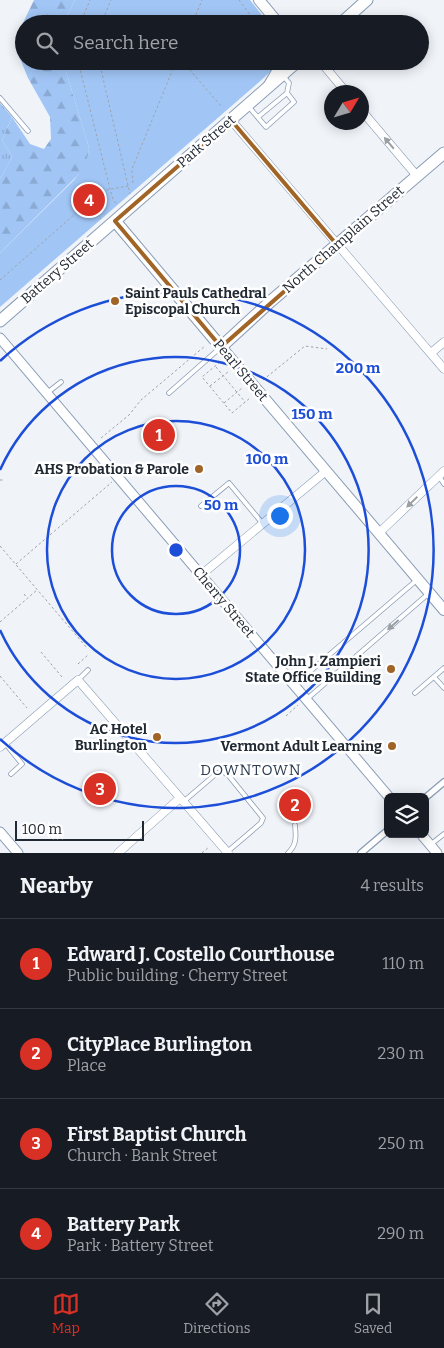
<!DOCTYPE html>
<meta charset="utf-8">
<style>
:root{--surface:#171b24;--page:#242831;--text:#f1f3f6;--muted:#9ea1a6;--line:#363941;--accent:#d93025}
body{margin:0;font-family:Bitter,serif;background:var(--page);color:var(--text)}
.controls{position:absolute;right:15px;bottom:15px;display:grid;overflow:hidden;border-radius:8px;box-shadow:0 2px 12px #0003}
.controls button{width:45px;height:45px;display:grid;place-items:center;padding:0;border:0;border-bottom:1px solid var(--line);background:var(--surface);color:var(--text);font:25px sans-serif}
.compass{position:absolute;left:324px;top:85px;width:45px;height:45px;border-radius:50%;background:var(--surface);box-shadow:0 2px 12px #0003;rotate:52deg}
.scale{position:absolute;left:15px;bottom:12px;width:129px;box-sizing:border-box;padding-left:5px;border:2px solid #212933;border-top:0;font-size:14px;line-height:18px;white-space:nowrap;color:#212933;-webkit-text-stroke:4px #fff;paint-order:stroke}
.you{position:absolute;left:279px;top:515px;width:18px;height:18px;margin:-12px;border:4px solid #fff;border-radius:50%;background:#1a73e8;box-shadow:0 0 0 8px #1a73e833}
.badge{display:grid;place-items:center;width:32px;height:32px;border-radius:50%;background:var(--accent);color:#fff;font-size:16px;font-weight:700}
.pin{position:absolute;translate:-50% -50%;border:2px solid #fff;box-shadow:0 1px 5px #0006}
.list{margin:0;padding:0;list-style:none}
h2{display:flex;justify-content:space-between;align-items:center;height:65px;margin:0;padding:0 20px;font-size:21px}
h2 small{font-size:16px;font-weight:400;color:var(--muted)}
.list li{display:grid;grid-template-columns:32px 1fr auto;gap:15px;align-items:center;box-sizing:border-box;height:90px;padding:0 20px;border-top:1px solid var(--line)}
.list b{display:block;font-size:19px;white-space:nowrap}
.list p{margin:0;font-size:16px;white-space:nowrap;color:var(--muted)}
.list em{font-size:16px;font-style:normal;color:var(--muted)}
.icon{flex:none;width:28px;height:28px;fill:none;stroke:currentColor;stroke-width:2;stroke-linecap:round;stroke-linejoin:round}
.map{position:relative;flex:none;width:444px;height:853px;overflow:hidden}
.search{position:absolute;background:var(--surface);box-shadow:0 2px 12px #0003;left:15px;right:15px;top:15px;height:55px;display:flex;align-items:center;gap:12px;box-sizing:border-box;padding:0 18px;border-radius:28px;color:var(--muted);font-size:19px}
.sheet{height:425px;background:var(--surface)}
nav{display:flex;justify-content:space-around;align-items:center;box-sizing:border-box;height:70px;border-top:1px solid var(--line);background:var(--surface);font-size:14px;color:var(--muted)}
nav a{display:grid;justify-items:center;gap:2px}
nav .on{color:var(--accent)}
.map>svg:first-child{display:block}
</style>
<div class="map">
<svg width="444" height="853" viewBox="0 0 444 853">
<defs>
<pattern id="grass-tufts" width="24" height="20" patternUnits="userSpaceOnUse" patternTransform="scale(1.25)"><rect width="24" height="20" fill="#a1c6f6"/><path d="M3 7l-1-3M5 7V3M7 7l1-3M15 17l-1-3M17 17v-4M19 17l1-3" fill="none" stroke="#8aaad3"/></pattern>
<pattern id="forest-firs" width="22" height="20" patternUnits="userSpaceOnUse" patternTransform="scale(1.25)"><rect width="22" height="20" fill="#a1c6f6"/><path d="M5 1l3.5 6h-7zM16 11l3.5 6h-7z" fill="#8aaad3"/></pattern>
</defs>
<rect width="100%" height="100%" fill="#f0f4f9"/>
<path fill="url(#grass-tufts)" d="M 0,103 L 12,117 L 2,140 L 12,157 L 0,179 Z"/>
<path fill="url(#forest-firs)" d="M 34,0 L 75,0 L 63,24 L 24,24 L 24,61 L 63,61 L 89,148 L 87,163 L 83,170 L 0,253 L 0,179 L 12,157 L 2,140 L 12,117 L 30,144 L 44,149 L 51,139 L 50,117 L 28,78 L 19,56 L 21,27 Z"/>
<path fill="#a1c6f6" d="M 75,0 L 250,0 L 269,24 L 63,24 Z
M 63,61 L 276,61 L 270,72 L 258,83 L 0,307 L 0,253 L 74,180 C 84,168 87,164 89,148 Z"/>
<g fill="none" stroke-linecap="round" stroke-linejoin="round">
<defs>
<path id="service" d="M 0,98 L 28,131
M 249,107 L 266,127 L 294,102 L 287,93 L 289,83 L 284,77
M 258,117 L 287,93
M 47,393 L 61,382
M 169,393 L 220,348
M 439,476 L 444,484
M 201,506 L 229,483 L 263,524
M 434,677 L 444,688
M 78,680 L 88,670
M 294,685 L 418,579
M 415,693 L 444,668
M 307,699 L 428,594
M 5,743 L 22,764 L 11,774
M 183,802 L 217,773 L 224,772 L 229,776 L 263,818 L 261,823 L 227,852
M 430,845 L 444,834
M 288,853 C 297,845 296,836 295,825"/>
<path id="pedestrian" d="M 425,798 L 444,782
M 361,853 L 388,830"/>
<path id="minor" d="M 320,61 L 346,92
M 362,111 L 417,176
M 231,120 L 444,369
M 431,353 L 444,342
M 379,533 L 444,471
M 201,575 L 326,471
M 0,747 L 78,680 L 228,853
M 118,853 L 180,798"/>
<path id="tertiary" d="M 0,338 L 389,797
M 0,832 L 18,853
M 421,834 L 437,853"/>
<path id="secondary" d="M 259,0 L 279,24
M 269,85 L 279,68 L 280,61
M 221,347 L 444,610"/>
<path id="primary" d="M 340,24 L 367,0
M 115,221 L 221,347 L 271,301 L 444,153
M 0,321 L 298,61"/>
</defs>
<use href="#service" stroke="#899cb5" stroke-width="5.5"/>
<use href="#pedestrian" stroke="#899cb5" stroke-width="8"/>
<use href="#minor" stroke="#899cb5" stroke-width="9"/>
<use href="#tertiary" stroke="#899cb5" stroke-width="11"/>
<use href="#secondary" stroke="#899cb5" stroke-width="12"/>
<use href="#primary" stroke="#899cb5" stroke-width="13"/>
<path stroke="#9da3aa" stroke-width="1" stroke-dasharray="2.5 2.5" stroke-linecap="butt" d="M 239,0 L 257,24
M 80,24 L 90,0
M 101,24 L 111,0
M 192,24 L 202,0
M 78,61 L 110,189 L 113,199 L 117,205
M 99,61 L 130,194
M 172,61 L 177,65 L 181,64 L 184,61
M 268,61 L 269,64
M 183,62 L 221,106
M 81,68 L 100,64 L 135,61
M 133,183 L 132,173 L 132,169 L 175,64
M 87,203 L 101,219
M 0,280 L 101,191 L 128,186
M 220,362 L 202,377 L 232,413 L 250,398
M 216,367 L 245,402
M 263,380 L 305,346 L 327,349
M 210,386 L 228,372
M 224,403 L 242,388
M 101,438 L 129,415 L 141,400 L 205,346
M 0,480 L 4,480
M 0,546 L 87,648
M 16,564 L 112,482
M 24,594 L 27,598
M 0,622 L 37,590
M 41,652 L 62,677
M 78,664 L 88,655
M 0,676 L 27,708
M 286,716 L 298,705
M 202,853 L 209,847"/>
<use href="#service" stroke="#fff" stroke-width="4"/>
<use href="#pedestrian" stroke="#fff" stroke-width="5.5"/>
<use href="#minor" stroke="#fff" stroke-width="8"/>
<use href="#tertiary" stroke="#fff" stroke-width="9"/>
<use href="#secondary" stroke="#fff" stroke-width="10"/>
<use href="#primary" stroke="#fff" stroke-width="11"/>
</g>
<defs><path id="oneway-solid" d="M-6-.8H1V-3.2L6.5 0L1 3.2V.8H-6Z" transform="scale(1.25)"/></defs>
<g fill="#9b9fa3">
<use href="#oneway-solid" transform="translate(389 143) rotate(-130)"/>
<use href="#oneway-solid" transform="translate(412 502) rotate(136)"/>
<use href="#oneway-solid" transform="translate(393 625) rotate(139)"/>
</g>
<path fill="none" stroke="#a06426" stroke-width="4" stroke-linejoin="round" d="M 231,120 L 337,245 L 221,347 L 115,221 Z"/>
<g fill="none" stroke="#1d4ed8" stroke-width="2.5">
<circle cx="176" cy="550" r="64"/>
<circle cx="176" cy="550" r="129"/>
<path d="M0 470A193 193 0 1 1 0 630"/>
<path d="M0 361A258 258 0 1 1 0 739"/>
</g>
<g fill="#a06426" stroke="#fff" stroke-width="2">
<circle cx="115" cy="301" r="5"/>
<circle cx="199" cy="469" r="5"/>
<circle cx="391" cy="669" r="5"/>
<circle cx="157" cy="737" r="5"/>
<circle cx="392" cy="746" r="5"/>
</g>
<g text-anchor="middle" stroke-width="5" stroke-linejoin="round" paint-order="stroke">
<g font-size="14" fill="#212933" stroke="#fff">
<text transform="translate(206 141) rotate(-41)" y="5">Park Street</text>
<text transform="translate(343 239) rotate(-41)" y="5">North Champlain Street</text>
<text transform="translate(57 271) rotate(-41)" y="5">Battery Street</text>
<text transform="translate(241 370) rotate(50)" y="5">Pearl Street</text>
<text transform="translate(224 602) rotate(50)" y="5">Cherry Street</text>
</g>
<g font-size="14" font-weight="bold" fill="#212933" stroke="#fff" text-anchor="end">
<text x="125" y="298" text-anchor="start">Saint Pauls Cathedral<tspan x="125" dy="16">Episcopal Church</tspan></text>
<text x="189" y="474">AHS Probation &amp; Parole</text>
<text x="381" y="666">John J. Zampieri<tspan x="381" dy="16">State Office Building</tspan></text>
<text x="147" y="734">AC Hotel<tspan x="147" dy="16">Burlington</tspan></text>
<text x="382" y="751">Vermont Adult Learning</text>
</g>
<g font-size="15" letter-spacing="1" fill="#2d3e53" stroke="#fff">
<text x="251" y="775">DOWNTOWN</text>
</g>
</g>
<circle cx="176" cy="550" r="8" fill="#1d4ed8" stroke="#fff" stroke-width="2.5"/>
<g font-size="15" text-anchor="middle" font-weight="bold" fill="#1d4ed8" stroke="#fff" stroke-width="5" stroke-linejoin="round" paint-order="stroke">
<text x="358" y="373">200 m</text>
<text x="312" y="419">150 m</text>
<text x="267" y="464">100 m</text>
<text x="221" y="510">50 m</text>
</g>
</svg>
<div class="controls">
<button><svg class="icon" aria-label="layers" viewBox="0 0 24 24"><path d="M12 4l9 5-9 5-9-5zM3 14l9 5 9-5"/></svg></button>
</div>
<svg class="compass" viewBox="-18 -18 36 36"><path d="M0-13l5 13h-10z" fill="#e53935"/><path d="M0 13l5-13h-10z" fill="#9ea1a6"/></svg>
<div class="scale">100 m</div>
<div class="you"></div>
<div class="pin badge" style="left:159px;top:435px">1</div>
<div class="pin badge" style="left:295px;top:805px">2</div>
<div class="pin badge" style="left:100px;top:789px">3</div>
<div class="pin badge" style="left:89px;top:200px">4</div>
<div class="search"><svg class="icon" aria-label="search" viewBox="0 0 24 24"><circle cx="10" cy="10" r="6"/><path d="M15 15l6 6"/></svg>Search here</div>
</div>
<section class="sheet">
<h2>Nearby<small>4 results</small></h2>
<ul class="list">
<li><span class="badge">1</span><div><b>Edward J. Costello Courthouse</b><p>Public building · Cherry Street</p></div><em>110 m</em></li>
<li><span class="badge">2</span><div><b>CityPlace Burlington</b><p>Place</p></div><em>230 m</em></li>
<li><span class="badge">3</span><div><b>First Baptist Church</b><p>Church · Bank Street</p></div><em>250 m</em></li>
<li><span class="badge">4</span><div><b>Battery Park</b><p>Park · Battery Street</p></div><em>290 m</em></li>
</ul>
</section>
<nav>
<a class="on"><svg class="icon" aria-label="map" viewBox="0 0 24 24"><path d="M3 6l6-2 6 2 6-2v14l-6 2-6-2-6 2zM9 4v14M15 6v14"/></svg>Map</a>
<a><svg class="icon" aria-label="directions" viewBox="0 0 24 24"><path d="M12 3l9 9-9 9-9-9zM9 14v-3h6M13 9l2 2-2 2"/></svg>Directions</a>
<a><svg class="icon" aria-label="saved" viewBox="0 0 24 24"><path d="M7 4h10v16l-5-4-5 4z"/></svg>Saved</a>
</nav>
